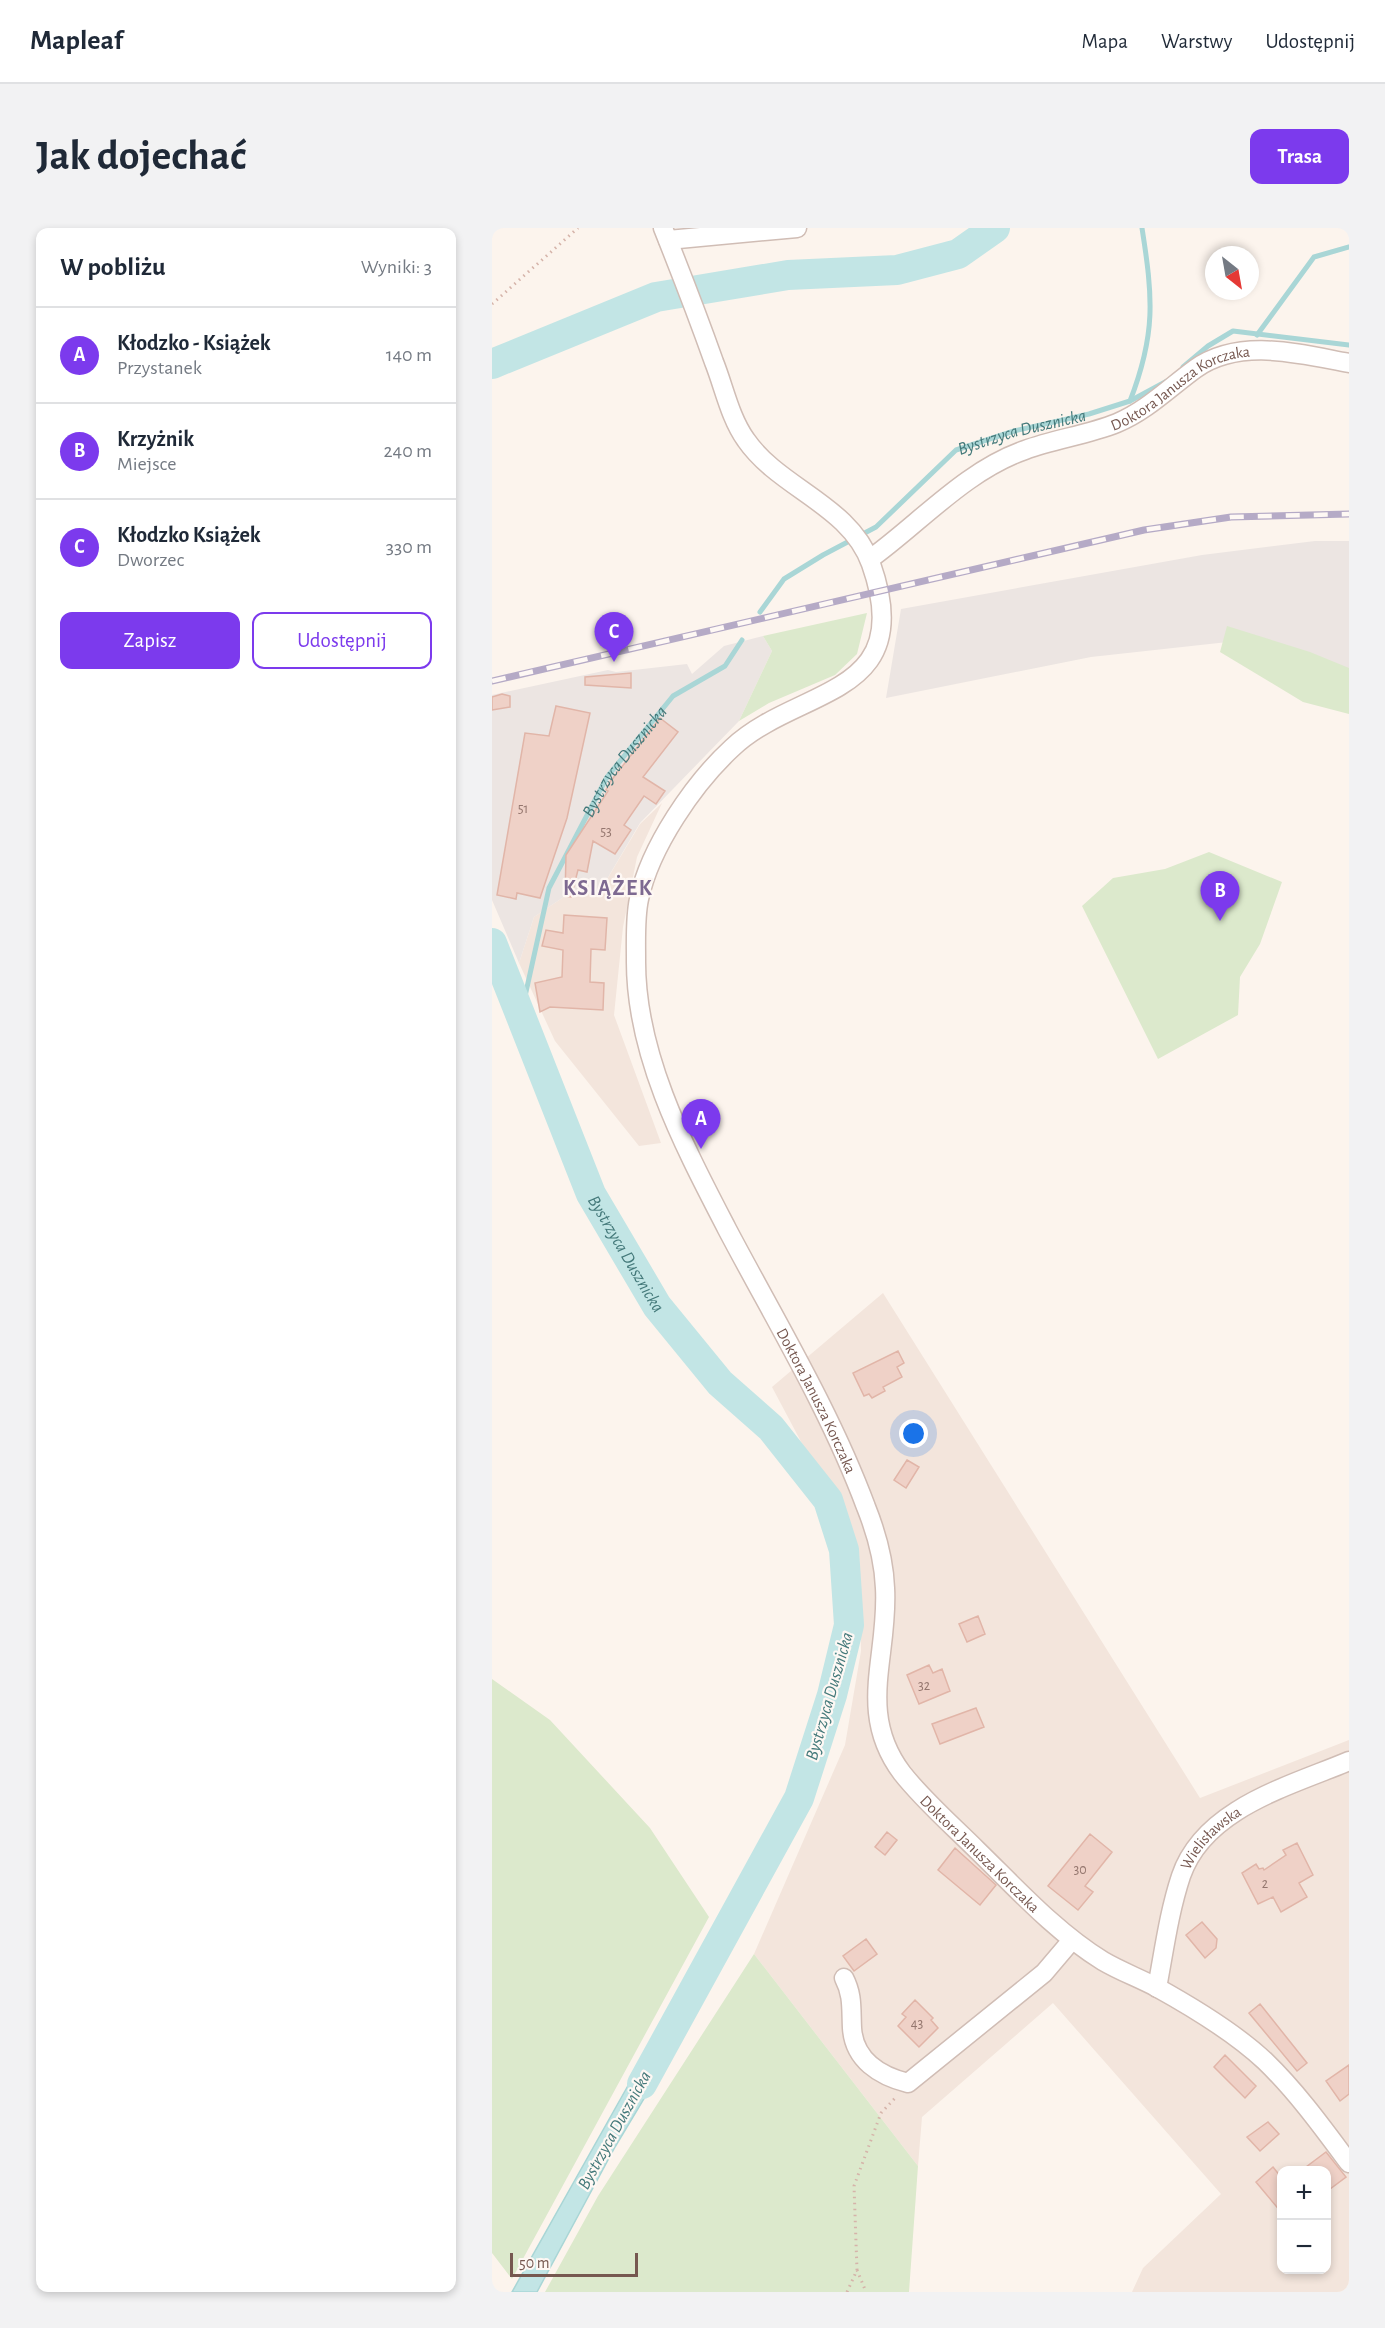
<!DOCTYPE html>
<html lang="pl">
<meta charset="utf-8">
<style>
:root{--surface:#fff;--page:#f2f2f3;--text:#1f2937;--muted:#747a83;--line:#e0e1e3;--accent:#7c3aed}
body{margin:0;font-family:"Alegreya Sans",sans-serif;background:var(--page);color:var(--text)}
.controls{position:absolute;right:18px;bottom:18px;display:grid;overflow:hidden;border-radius:12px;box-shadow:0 3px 9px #0003}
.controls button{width:54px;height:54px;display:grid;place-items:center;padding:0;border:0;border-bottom:2px solid var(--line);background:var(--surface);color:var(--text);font:30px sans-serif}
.compass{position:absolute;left:713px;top:18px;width:54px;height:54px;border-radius:50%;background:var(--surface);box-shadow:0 3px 9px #0003;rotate:149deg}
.scale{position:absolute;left:18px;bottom:15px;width:128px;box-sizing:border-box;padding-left:6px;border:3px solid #765850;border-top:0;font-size:16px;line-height:21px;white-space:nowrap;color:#765850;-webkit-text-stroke:4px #fef8f4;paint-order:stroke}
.you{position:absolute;left:422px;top:1206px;width:21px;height:21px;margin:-15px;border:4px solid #fff;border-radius:50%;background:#1a73e8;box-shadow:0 0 0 9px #1a73e833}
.badge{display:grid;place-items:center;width:39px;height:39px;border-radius:50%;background:var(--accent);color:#fff;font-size:20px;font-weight:700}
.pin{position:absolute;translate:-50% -50px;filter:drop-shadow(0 2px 3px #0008)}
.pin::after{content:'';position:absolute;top:32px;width:21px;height:18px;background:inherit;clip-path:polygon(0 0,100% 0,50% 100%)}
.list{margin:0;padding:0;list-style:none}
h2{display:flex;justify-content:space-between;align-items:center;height:78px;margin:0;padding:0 24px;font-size:26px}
h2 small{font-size:20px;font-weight:400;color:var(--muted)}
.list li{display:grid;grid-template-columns:39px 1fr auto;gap:18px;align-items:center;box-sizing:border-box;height:96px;padding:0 24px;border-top:2px solid var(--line)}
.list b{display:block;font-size:22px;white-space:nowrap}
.list p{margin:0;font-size:20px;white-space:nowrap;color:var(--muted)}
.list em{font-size:20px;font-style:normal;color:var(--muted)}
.actions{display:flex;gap:12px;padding:18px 24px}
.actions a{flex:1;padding:14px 0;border:2px solid var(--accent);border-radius:12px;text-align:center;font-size:21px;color:var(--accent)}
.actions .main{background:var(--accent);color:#fff}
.map{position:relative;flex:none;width:857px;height:2064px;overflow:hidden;border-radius:12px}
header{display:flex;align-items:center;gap:36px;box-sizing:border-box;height:84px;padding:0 30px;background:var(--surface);border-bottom:2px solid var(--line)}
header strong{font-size:28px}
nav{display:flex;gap:33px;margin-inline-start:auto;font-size:21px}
.intro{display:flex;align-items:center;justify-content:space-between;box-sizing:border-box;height:144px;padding:0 36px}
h1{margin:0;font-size:42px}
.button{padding:15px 27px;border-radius:12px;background:var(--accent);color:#fff;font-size:21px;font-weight:700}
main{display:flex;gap:36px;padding:0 36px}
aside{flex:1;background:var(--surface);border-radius:12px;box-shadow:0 3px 9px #0003}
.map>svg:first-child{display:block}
</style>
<header>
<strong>Mapleaf</strong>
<nav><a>Mapa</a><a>Warstwy</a><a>Udostępnij</a></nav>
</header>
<div class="intro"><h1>Jak dojechać</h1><a class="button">Trasa</a></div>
<main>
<aside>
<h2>W pobliżu<small>Wyniki: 3</small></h2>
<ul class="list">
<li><span class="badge">A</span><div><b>Kłodzko - Książek</b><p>Przystanek</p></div><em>140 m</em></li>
<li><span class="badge">B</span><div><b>Krzyżnik</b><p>Miejsce</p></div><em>240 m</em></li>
<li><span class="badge">C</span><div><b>Kłodzko Książek</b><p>Dworzec</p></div><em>330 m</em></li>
</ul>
<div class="actions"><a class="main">Zapisz</a><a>Udostępnij</a></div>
</aside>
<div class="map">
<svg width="857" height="2064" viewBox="0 0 857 2064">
<rect width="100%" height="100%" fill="#fcf4ed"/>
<path fill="#f3e5dc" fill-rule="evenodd" d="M 170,575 L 145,629 L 131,699 L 122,787 L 169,915 L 147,918 L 63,813 L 27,735 L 42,689 L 82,662 L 108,663 L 148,596 Z
M 391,1065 L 708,1570 L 857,1512 L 857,2064 L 640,2064 L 651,2040 L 729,1966 L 561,1775 L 430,1889 L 426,1938 L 262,1726 L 353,1517 L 369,1423 L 367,1323 L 280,1159 ZM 790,1942 L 834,1942 L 834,2042 L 790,2042 Z"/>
<path fill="#ece5e2" d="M 823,313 L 857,313 L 857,468 L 754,412 L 599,429 L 394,470 L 409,381 L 710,327 Z
M 271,408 L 280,423 L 247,493 L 148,595 L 108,663 L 82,662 L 42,689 L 27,735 L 0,672 L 0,467 L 116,442 L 124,444 L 195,436 L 200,446 L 232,418 Z"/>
<path fill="#dce9cc" d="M 375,385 L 365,426 L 343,447 L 277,475 L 247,493 L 280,423 L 271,408 Z
M 735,398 L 818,424 L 857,440 L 857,486 L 811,474 L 728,424 Z
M 717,624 L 790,654 L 768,716 L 748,749 L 746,787 L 666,831 L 590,678 L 621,650 L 673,641 Z
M 0,1451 L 58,1492 L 158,1600 L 217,1689 L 20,2051 L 0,2025 Z
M 262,1726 L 426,1938 L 417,2064 L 53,2064 L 106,1968 Z"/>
<path fill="#c2e5e5" stroke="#a9d6d6" stroke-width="1.5" d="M 165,1806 L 174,1834 L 123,1919 L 45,2064 L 20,2064 Z"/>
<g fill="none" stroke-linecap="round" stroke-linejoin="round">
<g stroke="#a9d6d6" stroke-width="5">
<path d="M 765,107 L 822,29 L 857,19"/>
<path d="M 691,139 L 716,118 L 741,103 L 857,117"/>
<path d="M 638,173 L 675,153"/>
<path id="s1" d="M 268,384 L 292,351 L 331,327 L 384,299 L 464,222 L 522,203 L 597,186 L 638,173 C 664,106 661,70 650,0"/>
<path id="s2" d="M 28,791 L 57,660 L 115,549 L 181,468 L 233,438 L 250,412"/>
</g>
<g stroke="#c2e5e5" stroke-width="30">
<path d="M 0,136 L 164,69 L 296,47 L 405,42 L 466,26 L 503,0"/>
<path id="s3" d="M 0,715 L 99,966 L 165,1078 L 228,1155 L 279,1200 L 336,1272 L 352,1322 L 357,1397 L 340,1467 L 307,1570 L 150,1856"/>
</g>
</g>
<path fill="#efd1c7" stroke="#e1b5a8" stroke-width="1.5" d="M 139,445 L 139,460 L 93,457 L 93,449 Z
M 10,466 L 18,468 L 18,479 L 0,482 L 0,469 Z
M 64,478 L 98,485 L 75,590 L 48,670 L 25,665 L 24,671 L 5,667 L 33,505 L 57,508 Z
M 168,490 L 186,504 L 151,549 L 173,563 L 164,576 L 152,568 L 132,597 L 139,602 L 123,626 L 101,613 L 95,644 L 86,642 L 79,669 L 73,668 L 74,627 L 116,563 L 114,562 L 118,554 Z
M 72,687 L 115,690 L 113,722 L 99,721 L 98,754 L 112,755 L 111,782 L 58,779 L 48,784 L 43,755 L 70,749 L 71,722 L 50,718 L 54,702 L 71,705 Z
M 406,1123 L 412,1135 L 405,1139 L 410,1149 L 391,1159 L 393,1163 L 380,1170 L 377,1166 L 372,1168 L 361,1145 Z
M 415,1232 L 427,1239 L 414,1260 L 402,1252 Z
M 486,1388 L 493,1406 L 475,1414 L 467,1396 Z
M 437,1437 L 441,1445 L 450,1441 L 458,1463 L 427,1476 L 415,1447 Z
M 484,1480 L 492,1499 L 448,1516 L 440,1496 Z
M 395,1604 L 405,1612 L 393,1627 L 383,1619 Z
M 598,1606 L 620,1624 L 593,1658 L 601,1664 L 586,1682 L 556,1658 Z
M 805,1615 L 821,1647 L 807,1655 L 815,1669 L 789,1684 L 781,1669 L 766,1676 L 750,1645 L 764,1636 L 767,1641 L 771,1640 L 772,1642 L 794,1627 L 791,1622 Z
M 463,1620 L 504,1657 L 488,1677 L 446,1642 Z
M 710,1694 L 725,1711 L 724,1720 L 713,1730 L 694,1707 Z
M 374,1711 L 385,1726 L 362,1743 L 351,1728 Z
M 423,1772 L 441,1790 L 439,1792 L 446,1800 L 427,1819 L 406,1798 L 414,1789 L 410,1786 Z
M 768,1776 L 815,1835 L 805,1843 L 757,1785 Z
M 733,1827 L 764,1858 L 753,1870 L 722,1839 Z
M 857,1837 L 857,1866 L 848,1873 L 834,1853 Z
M 776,1894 L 787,1906 L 768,1923 L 755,1909 Z
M 834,1924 L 854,1949 L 834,1964 L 834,1942 L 810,1942 Z
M 781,1939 L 789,1949 L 789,1984 L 764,1954 Z"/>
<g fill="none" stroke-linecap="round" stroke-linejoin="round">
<defs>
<g id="minor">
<path id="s4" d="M 171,0 C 189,45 206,89 222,134 C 232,159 238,190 254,212 C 288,261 358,277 379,336 C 427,471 305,458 240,520 C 202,555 158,619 147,671 C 143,689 144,712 144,731 C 143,826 192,918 235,1001 C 283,1092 338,1182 374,1279 C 384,1304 392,1333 393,1360 C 397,1428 364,1484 410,1545 C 432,1573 460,1597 485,1622 C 525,1661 564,1704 611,1733 C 628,1743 647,1750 664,1759 C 702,1780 742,1804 773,1833 C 805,1864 831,1900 857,1935"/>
<path d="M 176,12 L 305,0"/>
<path id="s5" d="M 378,331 C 428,295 473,243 533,222 C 563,211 595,207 625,195 C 654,183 677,160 703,141 C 748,109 808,126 857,135"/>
<path d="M 352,1750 C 361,1767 359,1781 360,1800 C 362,1832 388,1848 416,1855 L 552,1745 L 580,1712"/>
<path id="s6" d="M 665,1760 C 672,1723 677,1684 689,1648 C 712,1580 798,1558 857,1533"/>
</g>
</defs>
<use href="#minor" stroke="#d0bdb5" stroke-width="21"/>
<path stroke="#d5b3a9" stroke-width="3" stroke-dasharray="1.5 4.5" stroke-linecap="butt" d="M 0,76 L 86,0
M 365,2042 L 374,2064
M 355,2064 L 365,2042 L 362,1958 L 389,1885 L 405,1868"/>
<use href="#minor" stroke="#fff" stroke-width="18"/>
<defs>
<path id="rail" d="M 0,453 L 652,302 L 739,289 L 857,286"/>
</defs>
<use href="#rail" stroke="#b5aac6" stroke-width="7"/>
<use href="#rail" stroke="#fef8f4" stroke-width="4.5" stroke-dasharray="14" stroke-linecap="butt"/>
</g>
<g text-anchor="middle" stroke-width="4.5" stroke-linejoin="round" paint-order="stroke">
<g font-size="14" fill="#94766e">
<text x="31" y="585">51</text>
<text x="114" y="608">53</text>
<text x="432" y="1462">32</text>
<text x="588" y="1646">30</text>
<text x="773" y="1660">2</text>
<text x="425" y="1800">43</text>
</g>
<g font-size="16" fill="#765850" stroke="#fef8f4">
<text dy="6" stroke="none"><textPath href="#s5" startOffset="360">Doktora Janusza Korczaka</textPath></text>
<text dy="6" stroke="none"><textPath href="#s4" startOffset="1392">Doktora Janusza Korczaka</textPath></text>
<text dy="6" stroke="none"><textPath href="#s6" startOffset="164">Wielisławska</textPath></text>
<text dy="6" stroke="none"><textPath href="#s4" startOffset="1896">Doktora Janusza Korczaka</textPath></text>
</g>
<g font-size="18" font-style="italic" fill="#44797a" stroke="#fef8f4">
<text dy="6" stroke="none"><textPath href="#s1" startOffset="326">Bystrzyca Dusznicka</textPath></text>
<text dy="6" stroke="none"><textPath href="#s2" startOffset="282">Bystrzyca Dusznicka</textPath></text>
<text dy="6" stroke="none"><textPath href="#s3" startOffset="339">Bystrzyca Dusznicka</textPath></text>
<text transform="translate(337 1468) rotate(-74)" y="6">Bystrzyca Dusznicka</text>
<text transform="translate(122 1902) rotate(-61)" y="6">Bystrzyca Dusznicka</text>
</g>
<g font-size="22" font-weight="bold" letter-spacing="1.5" fill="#7d6991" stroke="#fef8f4">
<text x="116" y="667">KSIĄŻEK</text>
</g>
</g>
</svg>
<div class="controls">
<button>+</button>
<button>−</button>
</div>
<svg class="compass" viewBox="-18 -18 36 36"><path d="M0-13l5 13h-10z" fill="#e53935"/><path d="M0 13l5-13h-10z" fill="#747a83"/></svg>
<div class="scale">50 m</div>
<div class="you"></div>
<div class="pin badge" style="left:209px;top:921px">A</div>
<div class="pin badge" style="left:728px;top:693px">B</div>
<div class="pin badge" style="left:122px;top:434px">C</div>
</div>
</main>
